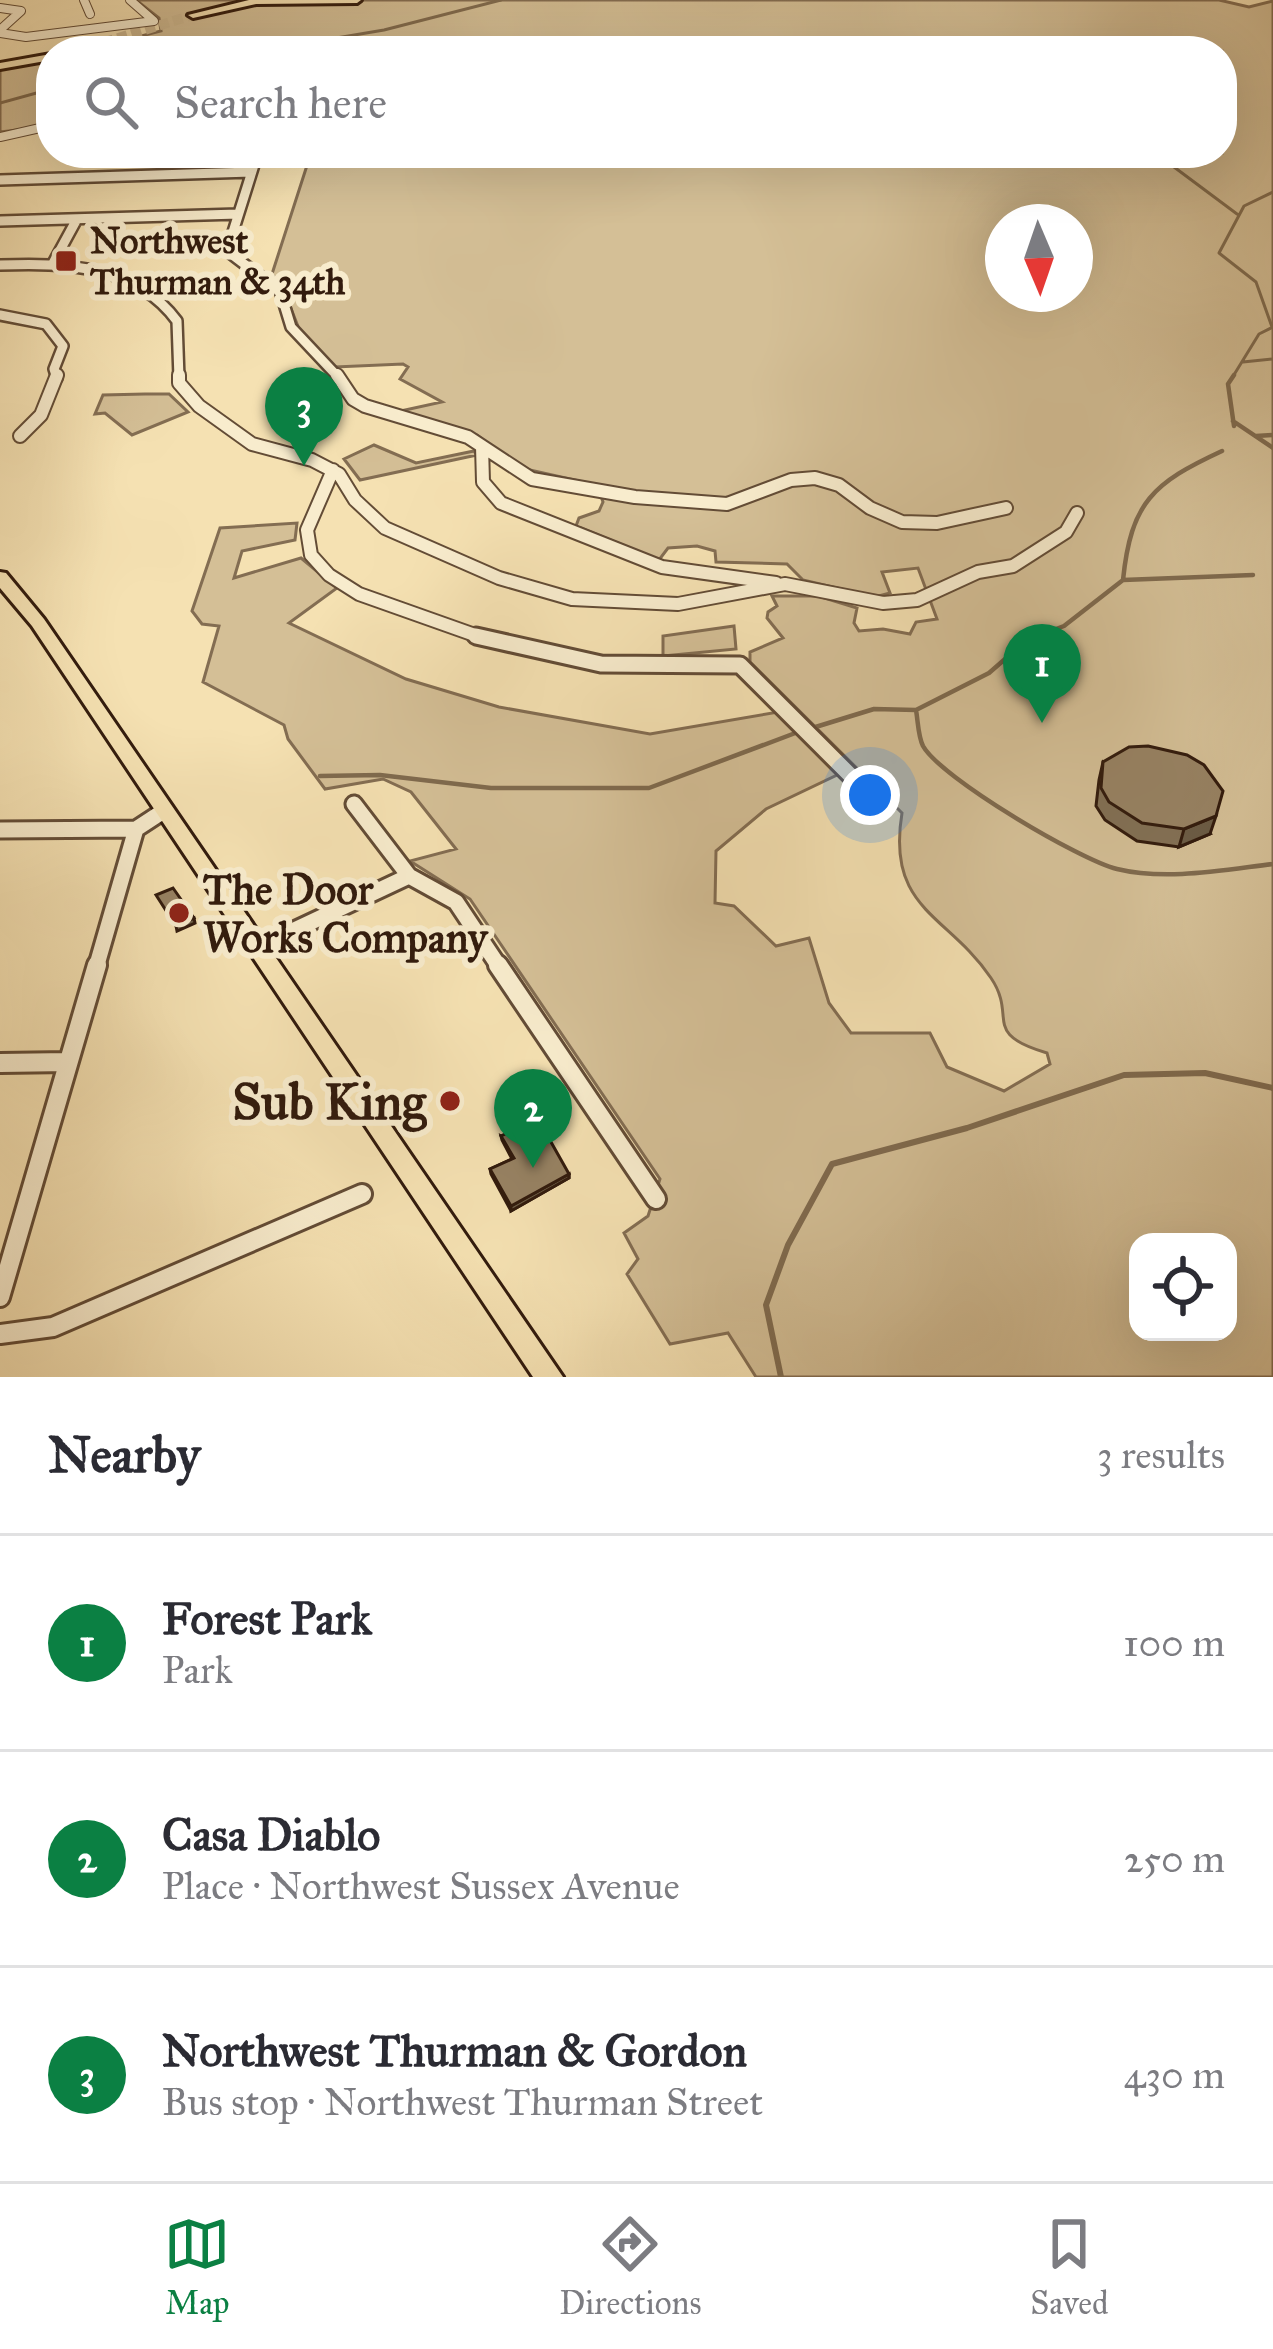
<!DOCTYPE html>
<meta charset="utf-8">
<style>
:root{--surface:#fff;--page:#f7f7f7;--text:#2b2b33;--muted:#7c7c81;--line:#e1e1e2;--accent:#0b8043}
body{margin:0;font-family:"IM FELL Great Primer",serif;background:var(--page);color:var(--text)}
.controls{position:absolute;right:36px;bottom:36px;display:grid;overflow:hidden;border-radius:24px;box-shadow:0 12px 48px #0002}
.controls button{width:108px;height:108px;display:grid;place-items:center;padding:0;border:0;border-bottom:3px solid var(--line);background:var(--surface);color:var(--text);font:60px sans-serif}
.compass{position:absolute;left:985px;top:204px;width:108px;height:108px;border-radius:50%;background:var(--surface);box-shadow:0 12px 48px #0002;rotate:178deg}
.you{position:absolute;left:870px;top:795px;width:42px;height:42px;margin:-30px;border:9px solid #fff;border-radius:50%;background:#1a73e8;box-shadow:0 0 0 18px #1a73e833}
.badge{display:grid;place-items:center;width:78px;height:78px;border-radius:50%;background:var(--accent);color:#fff;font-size:39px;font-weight:700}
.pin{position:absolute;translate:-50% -99px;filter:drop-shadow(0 3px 6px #0008)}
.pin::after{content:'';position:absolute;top:63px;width:42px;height:36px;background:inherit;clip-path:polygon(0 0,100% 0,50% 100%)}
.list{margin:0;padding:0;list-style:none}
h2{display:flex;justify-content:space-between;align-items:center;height:156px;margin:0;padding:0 48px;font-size:51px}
h2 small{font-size:39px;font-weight:400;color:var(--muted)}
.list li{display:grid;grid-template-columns:78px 1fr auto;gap:36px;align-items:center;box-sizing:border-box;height:216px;padding:0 48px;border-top:3px solid var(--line)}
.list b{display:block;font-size:45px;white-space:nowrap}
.list p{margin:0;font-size:39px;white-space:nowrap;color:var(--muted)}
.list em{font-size:39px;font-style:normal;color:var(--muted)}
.icon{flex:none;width:66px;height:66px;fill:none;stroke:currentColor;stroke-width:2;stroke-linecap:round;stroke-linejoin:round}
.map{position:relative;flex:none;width:1273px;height:1377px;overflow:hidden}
.search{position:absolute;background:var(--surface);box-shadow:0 12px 48px #0002;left:36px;right:36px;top:36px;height:132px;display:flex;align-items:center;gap:30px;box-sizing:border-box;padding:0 42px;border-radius:48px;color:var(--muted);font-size:45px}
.sheet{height:804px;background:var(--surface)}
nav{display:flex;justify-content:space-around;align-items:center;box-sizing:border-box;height:168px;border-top:3px solid var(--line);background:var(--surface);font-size:33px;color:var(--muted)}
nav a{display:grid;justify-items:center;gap:6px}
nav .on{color:var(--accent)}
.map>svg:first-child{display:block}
</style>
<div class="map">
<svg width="1273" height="1377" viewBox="0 0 1273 1377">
<rect width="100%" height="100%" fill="#f5e1b2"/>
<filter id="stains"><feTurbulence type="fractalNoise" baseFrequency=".00167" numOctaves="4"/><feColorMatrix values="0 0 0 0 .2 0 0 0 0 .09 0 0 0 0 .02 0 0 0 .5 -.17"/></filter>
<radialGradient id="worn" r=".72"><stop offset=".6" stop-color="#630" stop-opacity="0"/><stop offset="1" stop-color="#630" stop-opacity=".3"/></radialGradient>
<path fill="#d4bf96" stroke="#836d52" stroke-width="3" fill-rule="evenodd" d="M 136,0 L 1219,0 L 1249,7 L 1273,1 L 1273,1377 L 756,1377 L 728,1333 L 670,1344 L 627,1274 L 638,1259 L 624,1233 L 648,1216 L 660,1179 L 470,899 L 410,861 L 456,849 L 411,792 L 383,779 L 325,789 L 288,739 L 284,725 L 203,682 L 219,626 L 202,624 L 192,611 L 220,528 L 297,523 L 295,540 L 242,551 L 234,578 L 301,558 L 337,588 L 289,623 L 406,679 L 499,707 L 650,734 L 778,712 L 839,774 L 766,809 L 716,851 L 715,903 L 734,906 L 776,946 L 809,938 L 829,1003 L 851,1033 L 930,1033 L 947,1067 L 1004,1091 L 1050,1064 L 1047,1053 C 980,1033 1018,1018 991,978 C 948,914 886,910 902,813 L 750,662 L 750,652 L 783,638 L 767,618 L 768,612 L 777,606 L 772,596 L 818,596 L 857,608 L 854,623 L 859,631 L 883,629 L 910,634 L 916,622 L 937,619 L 918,568 L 882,572 L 890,593 L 875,597 L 803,580 L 787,564 L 716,562 L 715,551 L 697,546 L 668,548 L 659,560 L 576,526 L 579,518 L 599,511 L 603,502 L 597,485 L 521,468 L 477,435 L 396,412 L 442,402 L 400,379 L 408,367 L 403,364 L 335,367 L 299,329 L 283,288 L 272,274 L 311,153 L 1222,153 L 1222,51 L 83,51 L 161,31 L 159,18 ZM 1003,222 L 1075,222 L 1075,294 L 1003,294 ZM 1138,1242 L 1228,1242 L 1228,1332 L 1138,1332 Z
M 51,61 L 51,126 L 0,132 L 0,69 Z
M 145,394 L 169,394 L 188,412 L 132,435 L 105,413 L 95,414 L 103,395 Z
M 374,445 L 416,463 L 474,451 L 477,455 L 360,480 L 344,459 Z
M 734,626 L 736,649 L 663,656 L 663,636 Z"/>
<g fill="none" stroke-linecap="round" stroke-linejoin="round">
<path stroke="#7f6a4e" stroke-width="3" d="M 259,51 L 384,30 L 501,0
M 1222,97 L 1229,95
M 0,103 L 51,89
M 1145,153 L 1174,167 L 1237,214
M 1174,167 L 1175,157 L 1182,153
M 1272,327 L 1256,282 L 1219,253 L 1244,206 L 1273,192
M 1243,362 L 1273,359
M 1232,378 L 1259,334 L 1273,327"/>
<path stroke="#7f6a4e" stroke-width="4.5" d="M 1234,375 L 1228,384 L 1234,426
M 1233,421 L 1273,448
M 1256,436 L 1273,435
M 1123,580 L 1253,575
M 916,710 C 918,721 918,736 923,746 C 941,778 1080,860 1117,869 C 1166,881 1223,870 1273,864
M 809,729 L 874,709 L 916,710 L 989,673 L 1027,640 L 1064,626 L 1123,580 C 1131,502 1153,483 1222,451
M 320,776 L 380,775 L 491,788 L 649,788 L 798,732"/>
<path stroke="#7f6a4e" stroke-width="6" d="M 781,1377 L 766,1305 L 788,1245 L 832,1164 L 967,1128 L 1124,1075 L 1205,1073 L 1273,1088"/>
<path stroke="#ceb991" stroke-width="10" stroke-dasharray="10 4.5" stroke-linecap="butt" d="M 76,51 L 193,15"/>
<defs>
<path id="minor-far4" d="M 84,0 L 90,14
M 0,8 L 21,11 L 0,30
M 0,33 L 26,37 L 154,21 L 130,0
M 0,137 L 40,128
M 253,168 L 258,153"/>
<path id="minor-far3" d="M 254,165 L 227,251 L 280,291 L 291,327 L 339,378
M 0,180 L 251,172
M 0,221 L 238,214
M 0,265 C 65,263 135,264 177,321 L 179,378
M 52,265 L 77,219
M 0,315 L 46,324 L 63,346 L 54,369 L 57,378"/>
<path id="minor-far2" d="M 179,375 L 179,383 L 199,406 L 252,444 L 312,460 L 339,474 L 355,500 L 385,528 L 499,578 L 572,599 L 678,604 L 785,584 L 883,603 L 917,600 L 978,572 L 1013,566 L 1066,532 L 1077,513
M 337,375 L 353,399 L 365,406 L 468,437 L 532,479 L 635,497 L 727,504 L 791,480 L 815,478 L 839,485 L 870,508 L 902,522 L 937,523 L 1006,508
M 20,436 L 41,415 L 57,375
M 482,446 L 483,482 L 501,503 L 662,567 L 776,583
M 333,470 L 307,530 L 311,555 L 329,575 L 359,594 L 486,639"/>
<path id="minor-far1" d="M 476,636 L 601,664 L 740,665 L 852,777
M 354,804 L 409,876 L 456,902 L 500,968
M 0,830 L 136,829
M 256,948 L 409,876
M 96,968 L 136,829 L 162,812"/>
<path id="minor" d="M 498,965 L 656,1199
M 0,1063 L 68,1062
M 0,1297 L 97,965
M 0,1334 L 53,1327 L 362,1194"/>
<path id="major" d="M 249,0 L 361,0 L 357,3 L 256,4 L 193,18 L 188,15 Z
M 75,48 L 79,49 L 81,51 L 70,51 Z
M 51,54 L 51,60 L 0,69 L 0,63 Z
M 0,572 L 6,573 L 44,619 L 563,1377 L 533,1377 L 32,626 L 0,588 Z"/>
</defs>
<use href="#minor-far4" stroke="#634c36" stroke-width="10"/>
<use href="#minor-far3" stroke="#634c36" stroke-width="14"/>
<use href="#minor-far2" stroke="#634c36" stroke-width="16"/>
<use href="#minor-far1" stroke="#634c36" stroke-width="21"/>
<use href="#minor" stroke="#634c36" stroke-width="24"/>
<use href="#major" stroke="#321b0d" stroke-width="6"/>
<use href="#minor-far4" stroke="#f8eccd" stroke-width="8"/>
<use href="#minor-far3" stroke="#f8eccd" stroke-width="9"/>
<use href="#minor-far2" stroke="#f8eccd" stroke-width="12"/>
<use href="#minor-far1" stroke="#f8eccd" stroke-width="15"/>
<use href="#minor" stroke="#f8eccd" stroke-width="18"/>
<use href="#major" fill="#f5e1b2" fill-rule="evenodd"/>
</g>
<path fill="#827055" stroke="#321b0d" stroke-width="3" d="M 1103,762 L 1210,834 L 1179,847 L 1137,841 L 1105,820 L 1096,806 L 1099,780 Z
M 501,1136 L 569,1174 L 569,1178 L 511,1211 L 491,1174 L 490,1169 L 512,1159 L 502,1140 Z"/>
<path fill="#6a5b45" stroke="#321b0d" stroke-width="3" d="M 1216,816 L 1210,834 L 1179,847 L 1184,829 Z
M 194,918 L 195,923 L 177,931 L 176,926 Z
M 569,1174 L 569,1178 L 511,1211 L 511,1206 Z"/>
<path fill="#978263" stroke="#321b0d" stroke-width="3" d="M 1148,746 L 1187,755 L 1204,765 L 1223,791 L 1216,816 L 1184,829 L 1142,823 L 1109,802 L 1101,788 L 1103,762 L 1129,747 Z
M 173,888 L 194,918 L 176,926 L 156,895 Z
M 538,1119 L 569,1174 L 511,1206 L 490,1169 L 514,1158 L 501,1136 Z"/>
<g fill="#8f2418" stroke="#f8eccd" stroke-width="4.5">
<rect x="54" y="249" width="24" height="24" rx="6"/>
<circle cx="179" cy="913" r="12"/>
<circle cx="450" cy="1101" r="12"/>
</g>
<g text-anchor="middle" stroke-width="12" stroke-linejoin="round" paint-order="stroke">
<g font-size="36" font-weight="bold" fill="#321b0d" stroke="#f8eccd" text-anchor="start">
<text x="90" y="253">Northwest<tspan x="90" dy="41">Thurman &amp; 34th</tspan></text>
</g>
<g font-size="42" font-weight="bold" fill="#321b0d" stroke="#f8eccd" text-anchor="start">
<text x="203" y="904">The Door<tspan x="203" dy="48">Works Company</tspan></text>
</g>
<g font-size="51" font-weight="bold" fill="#321b0d" stroke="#f8eccd" text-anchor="end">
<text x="426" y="1119">Sub King</text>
</g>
</g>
<rect width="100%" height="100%" filter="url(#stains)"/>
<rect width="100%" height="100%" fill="url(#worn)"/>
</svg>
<div class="controls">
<button><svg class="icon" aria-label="locate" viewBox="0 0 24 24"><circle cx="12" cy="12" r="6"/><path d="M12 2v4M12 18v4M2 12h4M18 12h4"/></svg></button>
</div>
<svg class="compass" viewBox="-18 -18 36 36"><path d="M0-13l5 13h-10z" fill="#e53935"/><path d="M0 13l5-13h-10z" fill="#7c7c81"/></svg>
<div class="you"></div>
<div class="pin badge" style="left:1042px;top:723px">1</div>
<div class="pin badge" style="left:533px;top:1168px">2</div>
<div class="pin badge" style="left:304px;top:466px">3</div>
<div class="search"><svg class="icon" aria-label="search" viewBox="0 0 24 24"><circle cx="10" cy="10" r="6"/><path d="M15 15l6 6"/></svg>Search here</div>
</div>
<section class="sheet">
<h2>Nearby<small>3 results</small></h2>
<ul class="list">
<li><span class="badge">1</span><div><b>Forest Park</b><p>Park</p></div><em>100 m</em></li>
<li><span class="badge">2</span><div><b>Casa Diablo</b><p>Place · Northwest Sussex Avenue</p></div><em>250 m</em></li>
<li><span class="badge">3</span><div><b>Northwest Thurman &amp; Gordon</b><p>Bus stop · Northwest Thurman Street</p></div><em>430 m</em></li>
</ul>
</section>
<nav>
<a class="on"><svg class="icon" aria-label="map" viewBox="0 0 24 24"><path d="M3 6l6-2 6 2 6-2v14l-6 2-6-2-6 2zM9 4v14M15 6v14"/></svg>Map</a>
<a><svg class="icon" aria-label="directions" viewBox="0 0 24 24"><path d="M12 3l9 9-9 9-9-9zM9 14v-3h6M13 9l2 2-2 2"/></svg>Directions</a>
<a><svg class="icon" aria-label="saved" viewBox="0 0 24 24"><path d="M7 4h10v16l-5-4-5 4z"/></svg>Saved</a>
</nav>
